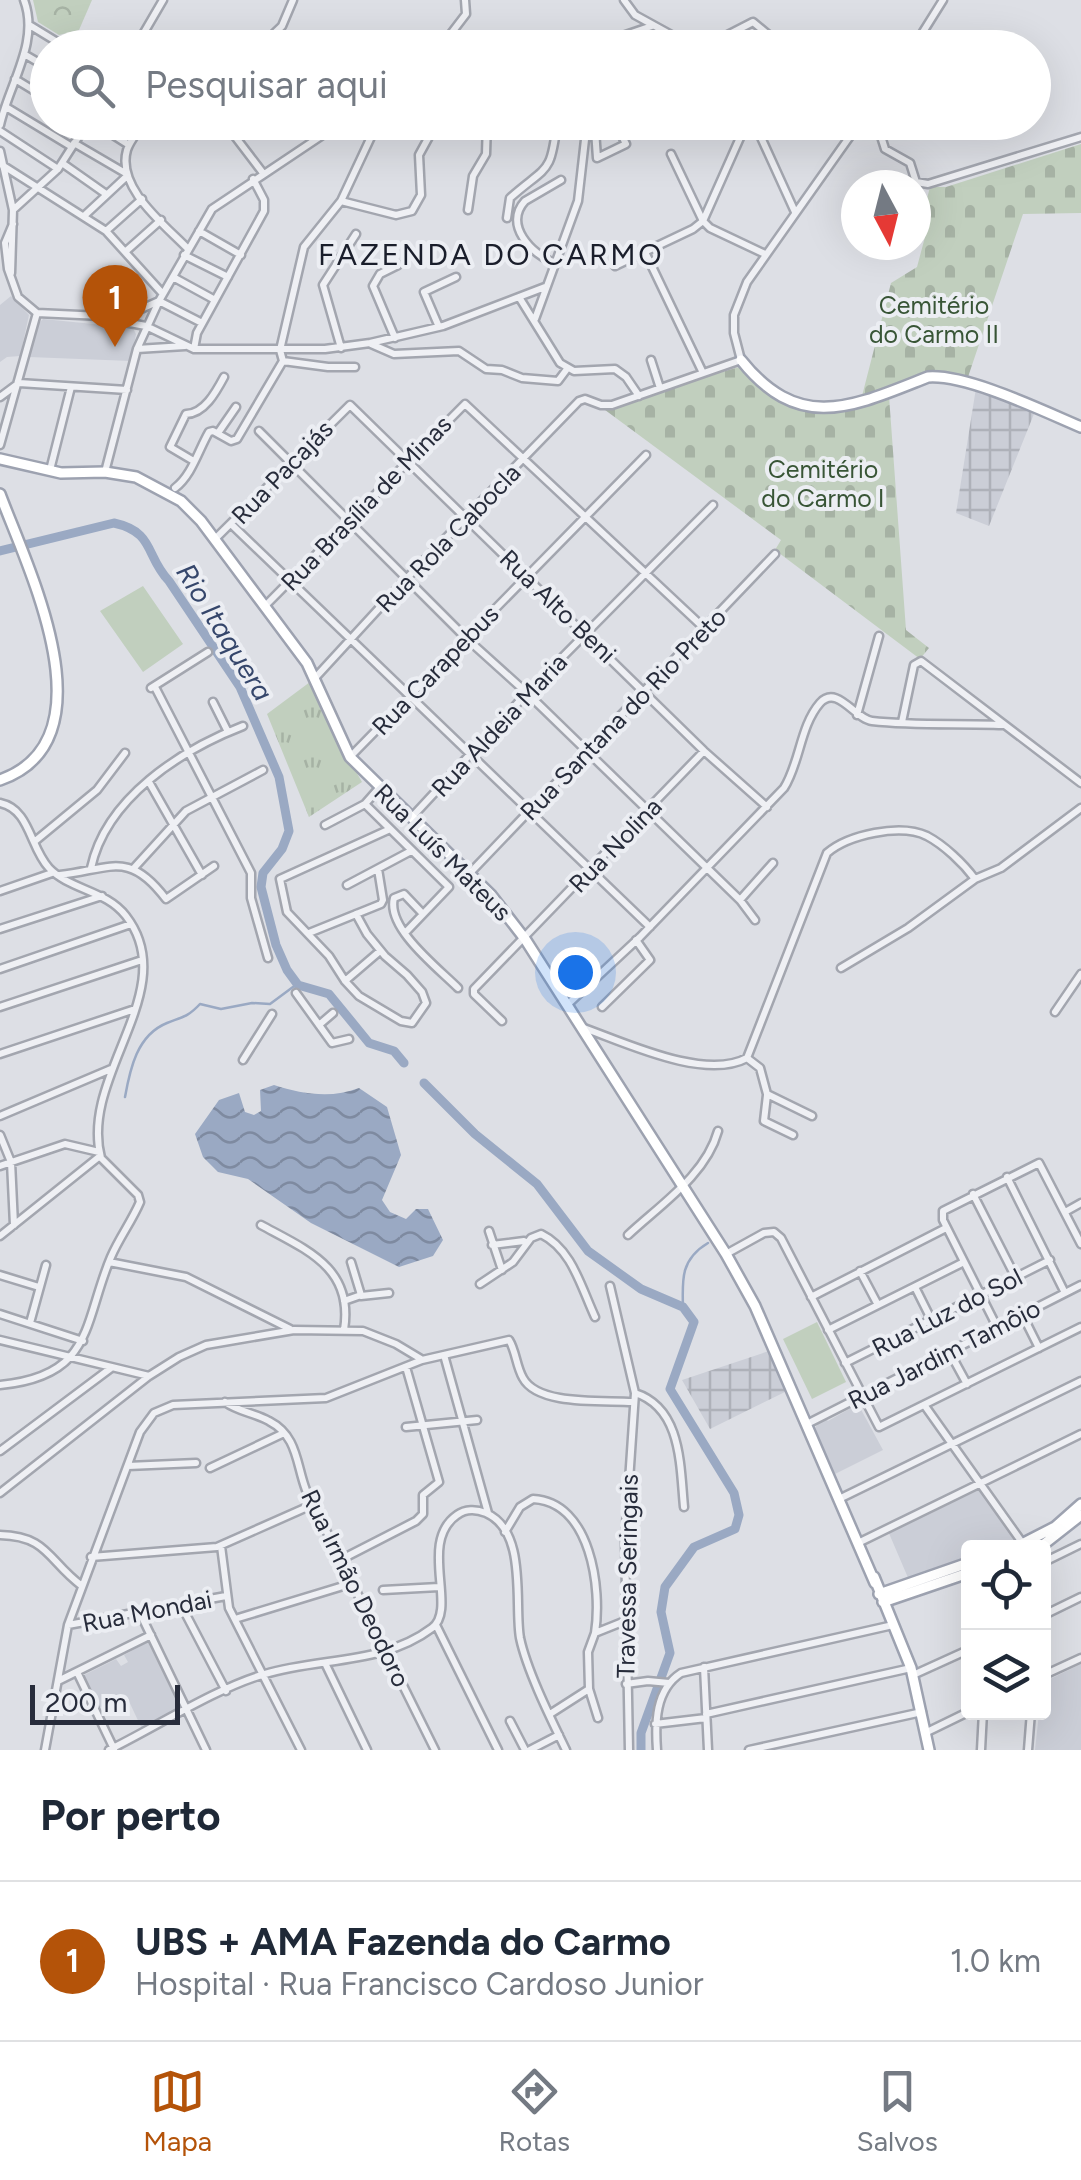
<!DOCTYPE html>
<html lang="pt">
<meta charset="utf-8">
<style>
:root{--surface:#fff;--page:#f2f2f3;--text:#1f2937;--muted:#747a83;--line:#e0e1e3;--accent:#b45309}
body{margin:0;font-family:Figtree,sans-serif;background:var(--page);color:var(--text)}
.controls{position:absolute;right:30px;bottom:30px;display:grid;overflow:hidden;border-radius:10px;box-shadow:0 10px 40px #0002}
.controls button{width:90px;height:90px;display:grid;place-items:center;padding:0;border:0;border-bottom:2px solid var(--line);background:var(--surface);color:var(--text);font:50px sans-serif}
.compass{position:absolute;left:841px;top:170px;width:90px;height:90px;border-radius:50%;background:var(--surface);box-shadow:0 10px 40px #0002;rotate:173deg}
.scale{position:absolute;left:30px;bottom:25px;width:150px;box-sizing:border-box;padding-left:10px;border:5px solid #272c3b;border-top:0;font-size:28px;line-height:35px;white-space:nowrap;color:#272c3b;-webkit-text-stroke:8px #eceef3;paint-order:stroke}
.you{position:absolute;left:575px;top:972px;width:35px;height:35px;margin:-25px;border:8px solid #fff;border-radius:50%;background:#1a73e8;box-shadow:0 0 0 15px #1a73e833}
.badge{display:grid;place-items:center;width:65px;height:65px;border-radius:50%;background:var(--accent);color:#fff;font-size:32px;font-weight:700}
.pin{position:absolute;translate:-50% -82px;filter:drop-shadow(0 2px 5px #0008)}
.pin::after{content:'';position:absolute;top:52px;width:35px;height:30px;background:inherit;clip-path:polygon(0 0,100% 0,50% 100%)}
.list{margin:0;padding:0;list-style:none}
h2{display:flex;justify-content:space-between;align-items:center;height:130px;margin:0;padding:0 40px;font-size:42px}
h2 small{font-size:32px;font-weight:400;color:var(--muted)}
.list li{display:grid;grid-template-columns:65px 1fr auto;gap:30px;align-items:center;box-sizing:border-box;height:160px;padding:0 40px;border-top:2px solid var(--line)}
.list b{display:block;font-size:38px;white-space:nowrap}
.list p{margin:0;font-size:32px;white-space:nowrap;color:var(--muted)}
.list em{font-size:32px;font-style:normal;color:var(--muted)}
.icon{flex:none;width:55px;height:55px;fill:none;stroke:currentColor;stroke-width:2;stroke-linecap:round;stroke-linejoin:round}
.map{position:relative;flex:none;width:1081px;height:1750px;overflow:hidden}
.search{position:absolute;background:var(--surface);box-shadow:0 10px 40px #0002;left:30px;right:30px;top:30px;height:110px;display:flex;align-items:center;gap:25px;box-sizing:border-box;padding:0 35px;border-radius:55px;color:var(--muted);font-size:38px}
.sheet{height:290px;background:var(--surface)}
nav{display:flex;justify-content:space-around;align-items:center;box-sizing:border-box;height:140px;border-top:2px solid var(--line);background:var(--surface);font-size:28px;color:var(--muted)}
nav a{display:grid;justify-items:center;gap:5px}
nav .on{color:var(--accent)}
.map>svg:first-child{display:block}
</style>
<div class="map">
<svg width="1081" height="1750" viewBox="0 0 1081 1750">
<defs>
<pattern id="industrial-grid" width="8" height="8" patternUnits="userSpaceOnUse" patternTransform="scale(2.5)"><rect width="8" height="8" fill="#cbced7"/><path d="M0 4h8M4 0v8" fill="none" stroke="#aeb1b9"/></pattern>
<pattern id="grass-tufts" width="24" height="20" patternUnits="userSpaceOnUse" patternTransform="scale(2.5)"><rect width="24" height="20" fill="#c1cfbe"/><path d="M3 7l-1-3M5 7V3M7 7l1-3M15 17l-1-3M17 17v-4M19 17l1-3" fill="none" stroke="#a6b2a4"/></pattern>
<pattern id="forest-crowns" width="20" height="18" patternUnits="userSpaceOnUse" patternTransform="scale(2.5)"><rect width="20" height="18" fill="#c1cfbe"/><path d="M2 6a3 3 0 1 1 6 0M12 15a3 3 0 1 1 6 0" fill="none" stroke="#a6b2a4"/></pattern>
<pattern id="cemetery-stones" width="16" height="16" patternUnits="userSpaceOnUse" patternTransform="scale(2.5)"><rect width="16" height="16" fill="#c1cfbe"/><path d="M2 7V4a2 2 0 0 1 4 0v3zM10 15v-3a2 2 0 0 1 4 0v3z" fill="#a6b2a4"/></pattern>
<pattern id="water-waves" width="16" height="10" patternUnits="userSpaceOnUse" patternTransform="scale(2.5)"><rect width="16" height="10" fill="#9aa9c3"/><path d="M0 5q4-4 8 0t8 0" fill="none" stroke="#7e8aa0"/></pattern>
</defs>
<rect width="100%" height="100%" fill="#dddfe5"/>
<path fill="#cbced7" d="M 11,296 L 29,315 L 20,356 L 7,357 L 0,362 L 0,305 Z
M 43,319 L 133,328 L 136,334 L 131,361 L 29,357 L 39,323 Z
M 858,1404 L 883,1450 L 835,1474 L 815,1428 L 819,1422 L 826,1419 L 828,1421 Z
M 979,1490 L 987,1495 L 1011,1528 L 1011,1533 L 1016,1534 L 1020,1541 L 1002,1547 L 968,1548 L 968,1559 L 909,1580 L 888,1531 Z
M 148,1642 L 151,1642 L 182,1707 L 142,1729 L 126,1695 L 97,1709 L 82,1676 L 116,1659 L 121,1666 L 128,1662 L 124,1655 Z
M 1081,1664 L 1081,1750 L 1035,1750 L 1039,1713 L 1044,1712 L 1044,1682 Z"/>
<path fill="url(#industrial-grid)" d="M 976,388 L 1036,409 L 989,526 L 956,513 Z
M 769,1351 L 785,1392 L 710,1429 L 682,1380 Z"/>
<path fill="url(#grass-tufts)" d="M 310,682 L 323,714 L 362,782 L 309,817 L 267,714 Z"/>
<path fill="url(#forest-crowns)" d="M 33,0 L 92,0 L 79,30 L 59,35 L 38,22 Z"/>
<path fill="url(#cemetery-stones)" d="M 1081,144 L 1081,213 L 1023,214 L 967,380 L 950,376 L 862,396 L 891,283 L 917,267 L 925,237 L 918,233 L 930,187 L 946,187 Z
M 739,367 C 749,375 757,386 768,394 C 805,422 849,410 889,396 L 906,630 L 929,648 L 920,659 L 779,553 L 775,550 L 781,540 L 601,407 Z"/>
<path fill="#c1cfbe" d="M 143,586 L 183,644 L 143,672 L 100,611 Z
M 817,1322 L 846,1382 L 812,1399 L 783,1339 Z"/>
<path fill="url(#water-waves)" d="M 274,1085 C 302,1094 331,1099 359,1088 L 387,1107 L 401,1155 L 382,1200 L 390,1212 L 406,1219 L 416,1209 L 428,1209 L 443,1240 L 433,1256 L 399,1267 L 311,1223 L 248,1179 L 218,1172 L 203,1157 L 195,1134 L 219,1100 L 239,1093 L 245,1112 L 254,1115 L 261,1111 L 260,1090 Z"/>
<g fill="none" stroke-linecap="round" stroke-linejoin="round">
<path stroke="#9aa9c3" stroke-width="2.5" d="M 125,1097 C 130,1069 137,1035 167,1023 C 182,1017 188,1017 200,1004 L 221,1009 L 252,1003 L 270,1004 L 297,984
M 683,1307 C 682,1279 681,1259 708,1243"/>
<path stroke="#9aa9c3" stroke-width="9" d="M 0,551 L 114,523 C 155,532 145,556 169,581 L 240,687 L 279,777 L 289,831 L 282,849 L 263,873 L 261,887 L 276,945 L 287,970 L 298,985 L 329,994 L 369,1043 L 394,1051 L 404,1063
M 424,1083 L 475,1134 L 537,1184 L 588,1251 L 641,1289 L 683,1307 L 694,1322 L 670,1389 L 734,1493 L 739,1515 L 735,1529 L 694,1547 L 665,1587 L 661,1612 L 670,1653 L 641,1733 L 641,1750"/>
<defs>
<path id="minor" d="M 624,0 L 635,15 L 695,48
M 31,26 L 67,48
M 602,43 L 652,26
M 135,48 L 163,0
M 259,48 L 282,26 L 293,0
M 440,48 L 466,14 L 465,0
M 717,48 L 718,40 L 753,22 L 777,42
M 913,48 L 943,0
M 24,54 L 48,68
M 15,79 L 48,99
M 6,107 L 72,147
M 93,122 L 129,145
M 144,122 C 139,131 130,140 127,150 C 116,188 165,225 188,249
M 224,122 L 263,173
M 611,122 L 595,130 L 597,158 L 626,144 L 615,122
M 754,122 L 795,212
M 0,125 C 9,84 40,42 24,0
M 879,130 L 885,149 L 910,163 L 916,182 L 928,184 L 1081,137
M 0,131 L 58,169
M 74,143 L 127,174
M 0,151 L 13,210 L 11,273
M 671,154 L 702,219
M 62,163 L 106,194
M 2,165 L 106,231 L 163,294
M 341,201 L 396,215 L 412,211 L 421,195 L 419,155 L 437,122
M 13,210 L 58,169 L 88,122
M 468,210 L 473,176 L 486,154 L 487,122
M 84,216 L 127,176
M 507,218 L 510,198 C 547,165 551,176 557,122
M 703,221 L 747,122
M 13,224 L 5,243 L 8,269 L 18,297 L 37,313 L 123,317 L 159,301 L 202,323
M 106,231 L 142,199
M 199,231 L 241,255
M 125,252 L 161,220
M 645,252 L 703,373
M 184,255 L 228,277
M 554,263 C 532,254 503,225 525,201 L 561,180
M 615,266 L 693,229 L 703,221 L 710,228 L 765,254
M 173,277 L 215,300
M 519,297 L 560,363 L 574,371 L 615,369 L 626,377 L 639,396
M 102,318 L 146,326 L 194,349 L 325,349 L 370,343 L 443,326 L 545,287
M 535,319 L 578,201 L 587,122
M 439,327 L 424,292 L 456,277
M 395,338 L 373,286 L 380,274 L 398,265
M 371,344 L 394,354 L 459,351 L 486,369 L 502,370 L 522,378 L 558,381 L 567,369
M 341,348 L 323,285 L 356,234
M 137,349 L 185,346
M 194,349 L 197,333 L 264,211 L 264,200 L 253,179
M 651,360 L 660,388
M 355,367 L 328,367 L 283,361 L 280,350 L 304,247 L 341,201 L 378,122
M 0,397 L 19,383 L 127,390
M 259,431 L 466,638 L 527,693 L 740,900
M 218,433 L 236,407
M 0,445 L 37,313
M 192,460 L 170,447 L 186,414 C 204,414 216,392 224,377
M 50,470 L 71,387
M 105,472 L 137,349 L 159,301 L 212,209 L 342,122
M 175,488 C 192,475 198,451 209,432 L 213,431 L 231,441 L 237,439 L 283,361
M 231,524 L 650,927
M 215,539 L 350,405 L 704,751 L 767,807
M 264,607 L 465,404 L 705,629
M 315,678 L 406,579 L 579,401 L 585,399 L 601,405 L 612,405 L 741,360 L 734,333 L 734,315 L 747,282 L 860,122
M 151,688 L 208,652
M 156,689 L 251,873 L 251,898 L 268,958
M 213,702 L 228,732
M 857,715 L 879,636
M 902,722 L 914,665 L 921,661 L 1081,783
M 350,757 L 646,455
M 149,782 L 202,875
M 0,803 C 30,809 30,848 49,868 C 70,890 106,890 126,916 C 183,990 79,1075 101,1158 L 138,1195 L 140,1202 C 132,1221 119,1238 111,1257 C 83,1323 94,1376 0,1385
M 365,804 L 449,887 L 405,933
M 412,817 L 527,693 L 713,505
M 325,825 L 365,804 L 380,787
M 34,842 L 97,790 L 125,753
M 91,868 C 106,798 181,750 243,726
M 134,868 L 186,811 L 263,770
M 470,873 L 775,554
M 60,875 C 111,869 129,850 166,899 L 214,866
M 347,885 L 411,851
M 0,891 L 52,873
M 356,914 L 367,934 L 385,956 L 407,975 L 422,992 L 426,1003 L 412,1023 L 401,1021 L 359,996 L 345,981 L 329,956 L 287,912 L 280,879 L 388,830
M 423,914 L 404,894 L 394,898 C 386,928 438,968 458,988
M 755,920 L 740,900 L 773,863
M 0,929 L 102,896
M 309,933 L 381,904 L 383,900 L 378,869
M 841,968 L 908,928 L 975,879 L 1001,868 L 1081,808
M 0,969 L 131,924
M 345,981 L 380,951
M 296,993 L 332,1043 L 349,1039
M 567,1005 L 640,937 L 784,788 C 800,763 800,726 820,703 C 837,684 855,719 872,721 C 915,726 960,723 1003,725
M 0,1007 L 142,960
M 602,1007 L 650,960 L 636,940
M 1055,1012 L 1081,974
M 502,1021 L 474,994 L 474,989 L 704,751
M 319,1025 L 333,1013
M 581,1027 C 624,1042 704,1081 747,1058
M 0,1054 L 135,1009
M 243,1060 L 272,1014
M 767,1095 L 764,1121 L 793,1135
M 0,1116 L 111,1069
M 812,1116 L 767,1094 L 760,1068 L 747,1058 L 827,853 C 848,835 900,823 927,836 C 944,845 963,863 975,879
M 0,1135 L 11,1162 L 14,1225
M 0,1166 L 65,1144 L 99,1152
M 1007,1177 L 1065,1293
M 973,1194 L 1016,1278
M 1065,1212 L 1081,1203
M 261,1225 C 307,1250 354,1268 344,1330
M 489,1231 L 502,1270
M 628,1235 C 660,1205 706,1175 718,1131
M 0,1236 L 100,1156
M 492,1245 L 524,1241
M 726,1254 L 764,1233 L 774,1232 L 781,1238 L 879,1427 L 1081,1327
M 109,1262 L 186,1277 L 290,1329
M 860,1271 L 878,1305
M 0,1275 L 39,1287
M 480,1284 L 513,1262 L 531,1238 L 541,1234 C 572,1249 581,1287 595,1317
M 610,1286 L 635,1393
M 915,1287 L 931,1319
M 361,1296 L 389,1293
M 811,1297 L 946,1228
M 344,1301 L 361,1295 L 351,1262
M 0,1314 L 83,1341
M 1022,1314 L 1039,1348
M 30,1323 L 46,1265
M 997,1327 L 943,1220 L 943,1211 L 1039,1163 L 1081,1244
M 828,1330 L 964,1262
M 0,1340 L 149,1376
M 949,1351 L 967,1384
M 444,1355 L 488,1513
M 845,1363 L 1050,1260
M 635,1393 C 682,1408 680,1466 684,1507
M 225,1402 C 239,1412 255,1413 269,1421 C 298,1436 296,1464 306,1490 L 435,1750
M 925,1406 L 1026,1548
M 807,1424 L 1081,1285
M 406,1427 L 477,1420
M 0,1451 L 111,1368
M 128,1466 L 196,1463
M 210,1468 L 284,1433
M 0,1493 L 149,1376 L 179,1357 L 206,1345 L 294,1330 L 363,1331 L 396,1344 L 421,1359
M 839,1499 L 1081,1381
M 505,1532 L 520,1507 L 533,1499 C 591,1502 602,1589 595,1633
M 0,1535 C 48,1536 48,1561 82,1586
M 858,1543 L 1081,1434
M 221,1546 L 229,1608 L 301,1750
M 91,1557 L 217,1547 L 314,1504
M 342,1559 L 416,1521 L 423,1514 L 423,1495 L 439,1482 L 406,1367
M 1044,1562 L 1081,1544
M 383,1590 L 439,1587
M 181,1605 L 226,1691
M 140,1613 L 206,1750
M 1044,1615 L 1081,1597
M 235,1619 L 353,1583
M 68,1625 L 226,1596
M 436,1625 L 498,1750
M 325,1663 L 367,1750
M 704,1667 L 708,1750
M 78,1674 L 114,1749
M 913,1675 L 968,1650
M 1044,1675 L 1081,1658
M 58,1681 L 151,1635
M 626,1684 L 648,1681 L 669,1683
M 589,1689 L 598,1718
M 550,1714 L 589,1689 L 588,1652 L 595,1633 L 625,1621
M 706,1714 L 911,1668
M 510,1721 L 525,1750
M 655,1724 L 706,1718
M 927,1732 L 968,1712
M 45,1750 L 68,1625 L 140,1432 L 154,1413 L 173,1405 L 326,1398 L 422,1360 L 509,1340 C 516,1351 516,1366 523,1378 C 538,1406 603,1400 632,1402
M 109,1750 C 156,1727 216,1688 265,1674 C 321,1657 383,1665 432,1628 C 458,1609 418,1542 457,1515 C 465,1509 476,1509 486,1513 C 528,1531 514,1605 520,1638 C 527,1671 551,1719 566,1750
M 530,1750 L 559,1735
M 629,1750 L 625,1540 L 635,1393
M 657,1750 C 655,1723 655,1690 681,1673 L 893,1625
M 749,1750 L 922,1712
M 981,1750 L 983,1712
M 1028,1750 L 1031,1712"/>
<path id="major" d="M 741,360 C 800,434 854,406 928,377 C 967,374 1043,411 1081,427
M 0,459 L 61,473 L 105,472 L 136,477 L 181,501 L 201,521 L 307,663 L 350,757 L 491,895 L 525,939 L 726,1254 L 755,1306 L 875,1583
M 0,494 C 27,567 114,740 0,780
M 1014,1548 L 1055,1527 L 1081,1504
M 1039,1548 L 1081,1515
M 874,1577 L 911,1668 L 929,1750
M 879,1594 L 968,1563
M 883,1602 L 968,1573"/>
</defs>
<use href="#minor" stroke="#a3a6af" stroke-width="11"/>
<use href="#major" stroke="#9da2b0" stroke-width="14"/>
<use href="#minor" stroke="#eff0f4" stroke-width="6"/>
<use href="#major" stroke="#fff" stroke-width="9"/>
</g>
<g text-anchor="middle" stroke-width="8" stroke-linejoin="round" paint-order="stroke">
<g font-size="25" fill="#385536" stroke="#eceef3">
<text x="934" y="314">Cemitério<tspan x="934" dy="29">do Carmo II</tspan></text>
<text x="823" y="478">Cemitério<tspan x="823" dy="29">do Carmo I</tspan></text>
</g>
<g font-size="25" fill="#272c3b" stroke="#eceef3">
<text transform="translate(282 472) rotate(-46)" y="9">Rua Pacajás</text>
<text transform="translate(366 503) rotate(-46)" y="9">Rua Brasília de Minas</text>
<text transform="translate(448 538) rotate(-46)" y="9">Rua Rola Cabocla</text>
<text transform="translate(558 606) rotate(44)" y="9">Rua Alto Beni</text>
<text transform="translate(435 670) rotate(-46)" y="9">Rua Carapebus</text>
<text transform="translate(623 714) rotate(-46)" y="9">Rua Santana do Rio Preto</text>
<text transform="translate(499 725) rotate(-47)" y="9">Rua Aldeia Maria</text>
<text transform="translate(615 845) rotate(-46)" y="9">Rua Nolina</text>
<text transform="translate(443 852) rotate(45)" y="9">Rua Luís Mateus</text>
<text transform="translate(947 1312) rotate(-27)" y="9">Rua Luz do Sol</text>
<text transform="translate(944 1354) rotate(-27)" y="9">Rua Jardim Tamôio</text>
<text transform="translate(627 1576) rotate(-89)" y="9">Travessa Seringais</text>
<text transform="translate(356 1588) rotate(64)" y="9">Rua Irmão Deodoro</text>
<text transform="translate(147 1611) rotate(-11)" y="9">Rua Mondai</text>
</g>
<g font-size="28" font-style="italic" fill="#35466b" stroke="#eceef3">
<text transform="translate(225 632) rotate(58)" y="10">Rio Itaquera</text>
</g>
<g font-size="30" letter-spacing="2.5" fill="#1a1e2b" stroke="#eceef3">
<text x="491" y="265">FAZENDA DO CARMO</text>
</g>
</g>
</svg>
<div class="controls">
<button><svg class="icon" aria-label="locate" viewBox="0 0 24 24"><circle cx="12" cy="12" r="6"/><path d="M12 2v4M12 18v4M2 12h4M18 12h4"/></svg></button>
<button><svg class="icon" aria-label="layers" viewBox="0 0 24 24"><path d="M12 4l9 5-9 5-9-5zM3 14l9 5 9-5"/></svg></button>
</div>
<svg class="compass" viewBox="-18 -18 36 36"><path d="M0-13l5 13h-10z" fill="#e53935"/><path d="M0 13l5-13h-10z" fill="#747a83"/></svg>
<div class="scale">200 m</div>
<div class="you"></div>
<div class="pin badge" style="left:115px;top:347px">1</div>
<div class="search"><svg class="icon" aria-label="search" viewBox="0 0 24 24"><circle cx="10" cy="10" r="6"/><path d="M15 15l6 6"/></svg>Pesquisar aqui</div>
</div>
<section class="sheet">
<h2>Por perto<small></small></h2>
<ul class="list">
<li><span class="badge">1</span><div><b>UBS + AMA Fazenda do Carmo</b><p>Hospital · Rua Francisco Cardoso Junior</p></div><em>1.0 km</em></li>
</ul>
</section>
<nav>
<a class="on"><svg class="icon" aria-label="map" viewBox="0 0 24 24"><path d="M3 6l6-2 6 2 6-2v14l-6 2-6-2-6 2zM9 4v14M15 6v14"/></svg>Mapa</a>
<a><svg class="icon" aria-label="directions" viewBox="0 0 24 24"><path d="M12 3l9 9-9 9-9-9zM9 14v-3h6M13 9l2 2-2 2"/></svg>Rotas</a>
<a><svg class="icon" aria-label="saved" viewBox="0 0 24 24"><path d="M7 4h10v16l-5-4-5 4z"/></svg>Salvos</a>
</nav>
